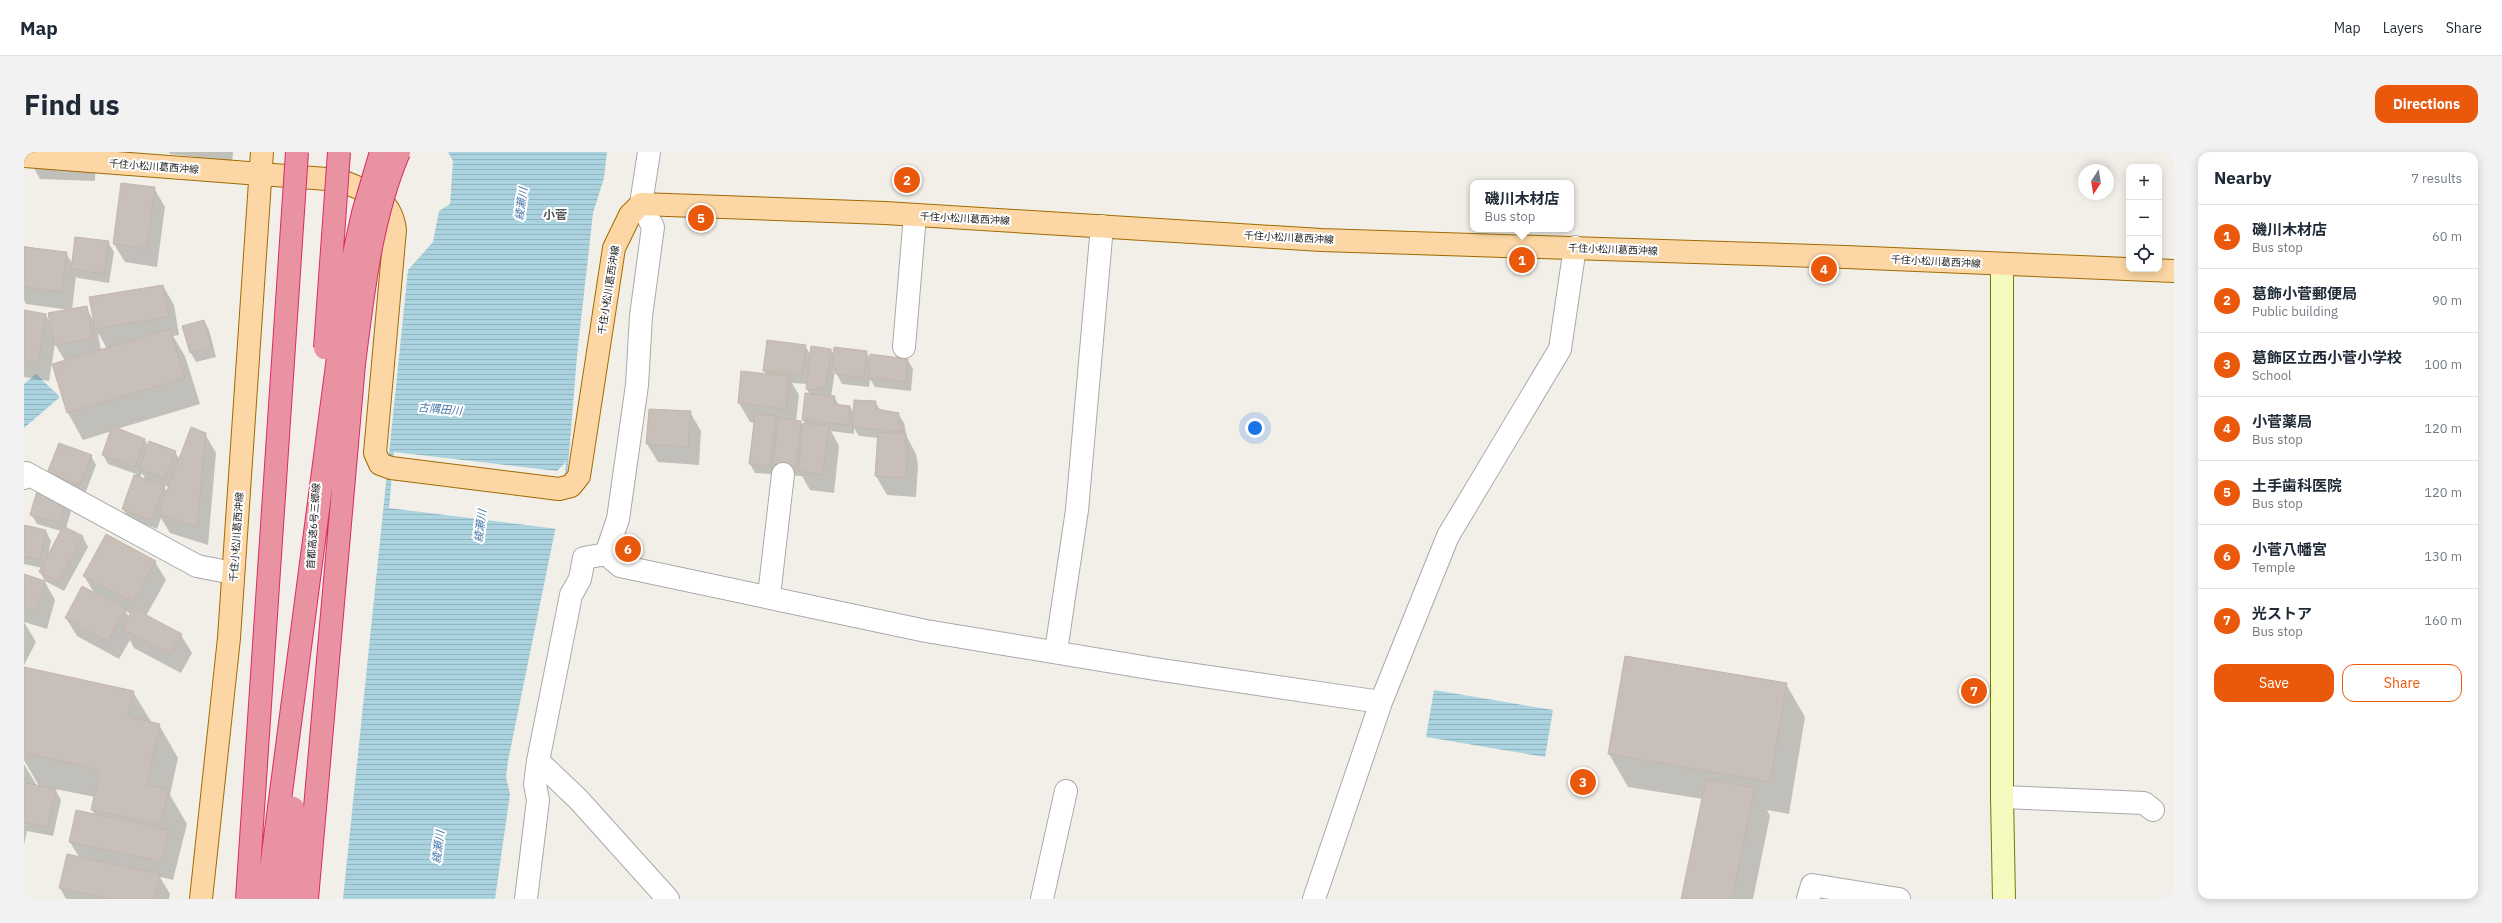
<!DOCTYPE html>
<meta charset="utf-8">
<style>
:root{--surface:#fff;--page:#f2f2f3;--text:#1f2937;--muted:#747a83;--line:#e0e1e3;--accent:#ea580c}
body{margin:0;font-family:"IBM Plex Sans","Noto Sans JP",sans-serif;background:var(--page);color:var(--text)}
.controls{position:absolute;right:12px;top:12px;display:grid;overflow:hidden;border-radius:8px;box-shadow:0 2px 10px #0003}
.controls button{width:36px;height:36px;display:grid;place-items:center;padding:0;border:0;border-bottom:1px solid var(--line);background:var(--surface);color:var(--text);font:20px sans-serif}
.compass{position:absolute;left:2054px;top:12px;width:36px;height:36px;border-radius:50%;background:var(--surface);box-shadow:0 2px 10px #0003;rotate:192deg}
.you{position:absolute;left:1231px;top:276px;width:14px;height:14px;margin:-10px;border:3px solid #fff;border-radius:50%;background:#1a73e8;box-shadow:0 0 0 6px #1a73e833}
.badge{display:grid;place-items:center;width:26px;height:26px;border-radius:50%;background:var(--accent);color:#fff;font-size:13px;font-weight:700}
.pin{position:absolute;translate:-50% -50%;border:2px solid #fff;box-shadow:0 1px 4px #0006}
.popup{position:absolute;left:1446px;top:28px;width:104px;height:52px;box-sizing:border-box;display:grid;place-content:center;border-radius:8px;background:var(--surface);filter:drop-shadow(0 1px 3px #0005);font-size:13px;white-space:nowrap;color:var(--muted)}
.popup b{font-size:15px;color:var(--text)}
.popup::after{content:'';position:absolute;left:50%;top:100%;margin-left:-8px;border:8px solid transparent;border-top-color:var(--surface)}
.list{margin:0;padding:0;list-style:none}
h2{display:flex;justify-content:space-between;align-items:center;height:52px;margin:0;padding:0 16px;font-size:17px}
h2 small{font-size:13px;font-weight:400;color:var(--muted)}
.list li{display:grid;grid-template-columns:26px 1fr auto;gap:12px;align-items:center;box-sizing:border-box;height:64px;padding:0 16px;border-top:1px solid var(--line)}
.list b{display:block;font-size:15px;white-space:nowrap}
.list p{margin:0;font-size:13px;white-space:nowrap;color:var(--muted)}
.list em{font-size:13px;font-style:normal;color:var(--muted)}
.actions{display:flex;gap:8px;padding:12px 16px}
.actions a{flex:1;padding:9px 0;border:1px solid var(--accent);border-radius:12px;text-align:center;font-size:14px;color:var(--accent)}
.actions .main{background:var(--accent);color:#fff}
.icon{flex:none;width:22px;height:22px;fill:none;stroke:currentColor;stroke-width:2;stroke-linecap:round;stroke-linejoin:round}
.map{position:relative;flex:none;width:2150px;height:747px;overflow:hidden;border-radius:12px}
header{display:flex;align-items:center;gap:24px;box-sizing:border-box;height:56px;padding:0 20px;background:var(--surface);border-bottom:1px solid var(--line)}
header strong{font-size:19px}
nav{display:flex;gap:22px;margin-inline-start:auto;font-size:14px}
.intro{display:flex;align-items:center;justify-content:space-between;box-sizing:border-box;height:96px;padding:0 24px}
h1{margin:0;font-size:28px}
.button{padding:10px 18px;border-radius:12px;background:var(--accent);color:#fff;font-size:14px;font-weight:700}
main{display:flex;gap:24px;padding:0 24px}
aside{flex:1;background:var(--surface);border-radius:12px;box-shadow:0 2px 10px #0003}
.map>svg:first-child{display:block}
</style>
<header>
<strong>Map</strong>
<nav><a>Map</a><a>Layers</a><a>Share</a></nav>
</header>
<div class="intro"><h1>Find us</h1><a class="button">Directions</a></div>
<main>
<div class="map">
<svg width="2150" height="747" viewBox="0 0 2150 747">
<defs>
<pattern id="water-rules" width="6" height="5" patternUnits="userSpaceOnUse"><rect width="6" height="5" fill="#aad3df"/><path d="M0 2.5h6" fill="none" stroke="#92b5bf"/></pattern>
</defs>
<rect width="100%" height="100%" fill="#f2efe9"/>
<path fill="url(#water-rules)" d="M 424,0 L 583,0 L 580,26 L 569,61 L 553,204 L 544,315 L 484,609 L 482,625 L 486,642 L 471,747 L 319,747 L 384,118 L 409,90 L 415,59 L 426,52 L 429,9 Z
M 12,222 L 36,245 L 0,276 L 0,232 Z
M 1410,538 L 1529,558 L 1521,605 L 1402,585 Z"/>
<path fill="#f2efe9" d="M 370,300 L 533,319 L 542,310 L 538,353 L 534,377 L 365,356 Z"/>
<path fill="#0003" fill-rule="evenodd" d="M 72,0 L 71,29 L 16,27 L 2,2 Z
M 145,0 L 209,0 L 208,13 L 176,11 L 172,5 L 146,2 Z
M 130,36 L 141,55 L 133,115 L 101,110 L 90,92 Z
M 84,90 L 90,100 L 85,131 L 54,126 L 52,124 L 48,158 L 62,155 L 70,170 L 139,134 L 150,153 L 155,183 L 149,184 L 161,204 L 176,252 L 93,277 L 121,288 L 124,294 L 151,300 L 156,308 L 181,282 L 192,301 L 184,393 L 146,381 L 137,366 L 133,377 L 104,366 L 99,357 L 112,322 L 84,312 L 79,303 L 88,279 L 59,288 L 44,261 L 29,213 L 41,209 L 31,192 L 25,229 L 0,225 L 0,159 L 22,163 L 27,173 L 46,158 L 2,152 L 0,148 L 0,94 L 42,101 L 49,113 ZM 74,182 L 75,182 L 83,197 L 77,198 ZM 118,321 L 122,328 L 116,326 ZM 139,333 L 145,335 L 143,341 L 142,338 Z
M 180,169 L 185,178 L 192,205 L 172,210 L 167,201 L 159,175 Z
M 781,194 L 787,203 L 807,198 L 810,203 L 842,200 L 847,208 L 883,207 L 889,217 L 887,239 L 851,235 L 846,227 L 845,235 L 818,232 L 811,219 L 807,245 L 810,245 L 815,253 L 826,254 L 830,262 L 851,250 L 857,259 L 874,261 L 880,271 L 883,285 L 892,302 L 894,313 L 892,345 L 863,343 L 852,324 L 855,286 L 835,284 L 830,276 L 830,282 L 807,279 L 815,294 L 810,341 L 786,338 L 778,324 L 731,321 L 726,312 L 731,271 L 726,270 L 715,251 L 718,220 L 743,223 L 740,219 ZM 768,231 L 783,232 L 783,237 L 786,243 L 779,268 L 782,272 L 780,276 L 777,270 L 772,270 L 775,243 Z
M 666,260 L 677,279 L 675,313 L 634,310 L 623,292 Z
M 67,304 L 72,313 L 61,342 L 24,321 Z
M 42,349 L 47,359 L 42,376 L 59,385 L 64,395 L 40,439 L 21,429 L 16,420 L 18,416 L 0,412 L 0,374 L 22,379 L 27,389 L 24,403 L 37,379 L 13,372 L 7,362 Z
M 131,410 L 142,428 L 122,464 L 157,483 L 168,501 L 157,521 L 110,496 L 106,488 L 95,507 L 53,484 L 42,466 L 71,442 L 60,424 ZM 101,459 L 107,462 L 105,465 Z
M 0,423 L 21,430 L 31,448 L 23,477 L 0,470 Z
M 0,470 L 12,490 L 0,513 Z
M 0,516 L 109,540 L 128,571 L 135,573 L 154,606 L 146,643 L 163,672 L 149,728 L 136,725 L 146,742 L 145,747 L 42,747 L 36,736 L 55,705 L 46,690 L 71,663 L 68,658 L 71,645 L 31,637 L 37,648 L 29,684 L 3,679 L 0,693 L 0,612 L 13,634 L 15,634 L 0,608 Z
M 1762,532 L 1781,565 L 1765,662 L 1743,658 L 1746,664 L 1729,747 L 1658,747 L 1679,647 L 1604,635 L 1585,602 Z"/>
<path fill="#c7bfb8" stroke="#c4b6ab" d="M 97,31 L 131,35 L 123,97 L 89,92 Z
M 51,85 L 85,89 L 80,122 L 47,117 Z
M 0,95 L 43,100 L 38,140 L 0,135 Z
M 139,133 L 145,165 L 71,177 L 65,145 Z
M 63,154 L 69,187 L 30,193 L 24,161 Z
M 0,158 L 22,162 L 14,211 L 0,209 Z
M 180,168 L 188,196 L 166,201 L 158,174 Z
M 146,177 L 161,226 L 43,261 L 28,212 Z
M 743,188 L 782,193 L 779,223 L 739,219 Z
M 787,194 L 807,197 L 802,236 L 794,235 L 794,239 L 782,237 Z
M 810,195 L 843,199 L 840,226 L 812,222 L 812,216 L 808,215 Z
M 846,202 L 884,207 L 882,230 L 844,226 Z
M 717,219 L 765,224 L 762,257 L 714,251 Z
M 781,241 L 811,244 L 810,252 L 826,254 L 825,273 L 778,268 Z
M 830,248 L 852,249 L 852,257 L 875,261 L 874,271 L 878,272 L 878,280 L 828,275 Z
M 625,257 L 667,259 L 664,295 L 622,292 Z
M 731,262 L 752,264 L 746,314 L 725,312 Z
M 754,266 L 777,269 L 772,315 L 749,312 Z
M 779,271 L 805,274 L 799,323 L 774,319 Z
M 88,274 L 121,287 L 111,315 L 78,303 Z
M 167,275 L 182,281 L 173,375 L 134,362 Z
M 854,280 L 882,282 L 881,293 L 884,294 L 882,326 L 851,324 Z
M 125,289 L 152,299 L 141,327 L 115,317 Z
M 35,291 L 68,303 L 56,333 L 23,321 Z
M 110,323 L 141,334 L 127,368 L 98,357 Z
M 13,339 L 42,348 L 35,371 L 6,363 Z
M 0,373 L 22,378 L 16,408 L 0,404 Z
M 39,374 L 59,384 L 34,431 L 15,420 Z
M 82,382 L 132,409 L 109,450 L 59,424 Z
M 0,422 L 21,429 L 12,458 L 0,455 Z
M 58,434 L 102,457 L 84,489 L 41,466 Z
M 109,456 L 158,482 L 146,503 L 98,477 Z
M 1601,504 L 1763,531 L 1746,630 L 1584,602 Z
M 0,515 L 110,539 L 104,565 L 136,572 L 123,633 L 144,638 L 137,673 L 67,658 L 76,618 L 0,601 Z
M 1682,627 L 1731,636 L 1708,747 L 1657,747 Z
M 2,631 L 32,637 L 24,675 L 0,670 L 0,642 Z
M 52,658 L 145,678 L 138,710 L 45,690 Z
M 43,702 L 136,722 L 130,747 L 84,747 L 35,736 Z"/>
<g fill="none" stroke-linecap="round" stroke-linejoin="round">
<defs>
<path id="street" d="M 880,195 L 891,63
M 0,326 L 2,321 L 173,414 L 209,421
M 582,402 L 596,414 L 902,479 L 1131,517 L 1357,550
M 745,444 L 759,322
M 1032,499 L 1053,358 L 1078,74
M 514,609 L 554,647 L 644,747
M 1978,645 L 2120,651 L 2129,658
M 502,747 L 514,648 L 511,632 L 514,609 L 547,443 L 556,427 L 560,406 L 582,402 L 594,367 L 613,233 L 617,164 L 629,75 L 617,52 L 625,0
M 1018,747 L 1042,639
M 1290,747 L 1357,550 L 1424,384 L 1536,197 L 1551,95
M 1784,747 L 1788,733 L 1875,747"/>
<path id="secondary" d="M 1978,112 L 1978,645 L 1980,747"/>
<path id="primary" d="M 0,4 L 316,28 C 343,40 367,45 371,78 L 351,301 L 356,312 L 367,316 L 535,337 L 547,334 L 555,324 L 590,96 L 606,63 L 617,52 L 861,61 L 1297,88 L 1822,105 L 2150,119
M 177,747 L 205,486 L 238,0"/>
</defs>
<use href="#street" stroke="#a9a9a9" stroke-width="24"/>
<use href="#secondary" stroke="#707d05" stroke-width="24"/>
<use href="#primary" stroke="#a06b00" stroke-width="24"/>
<use href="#street" stroke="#fff" stroke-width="22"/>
<use href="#secondary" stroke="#f7fabf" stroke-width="22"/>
<use href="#primary" stroke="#fcd6a4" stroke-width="22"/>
<defs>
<path id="highway-bridge" d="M 301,196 L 315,0
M 223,747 L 273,0
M 243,747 L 324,129 L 339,61 L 357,0
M 262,747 L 269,656
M 283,747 L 330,212 C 339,141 347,66 375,0"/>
</defs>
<use href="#highway-bridge" stroke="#dc2a67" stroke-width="24" stroke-linecap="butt"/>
<use href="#highway-bridge" stroke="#e892a2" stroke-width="22"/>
</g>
<g text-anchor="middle" stroke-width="4" stroke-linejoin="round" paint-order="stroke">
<g font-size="10" fill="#222" stroke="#fff">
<text transform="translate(130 14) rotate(4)" y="4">千住小松川葛西沖線</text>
<text transform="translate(941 66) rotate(3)" y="4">千住小松川葛西沖線</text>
<text transform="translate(1265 85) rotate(3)" y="4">千住小松川葛西沖線</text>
<text transform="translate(1589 97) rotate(2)" y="4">千住小松川葛西沖線</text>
<text transform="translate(1912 109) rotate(3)" y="4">千住小松川葛西沖線</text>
<text transform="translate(584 138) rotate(-81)" y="4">千住小松川葛西沖線</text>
<text transform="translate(289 374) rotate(-86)" y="4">首都高速6号三郷線</text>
<text transform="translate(212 385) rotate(-86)" y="4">千住小松川葛西沖線</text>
</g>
<g font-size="11" font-style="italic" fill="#4a7aab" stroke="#fff">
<text transform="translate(497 52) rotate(-83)" y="4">綾瀬川</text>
<text transform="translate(416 257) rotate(5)" y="4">古隅田川</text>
<text transform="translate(456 374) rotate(-83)" y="4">綾瀬川</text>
<text transform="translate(414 695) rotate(-83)" y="4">綾瀬川</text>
</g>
<g font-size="12" font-weight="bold" fill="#555" stroke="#fff">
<text x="531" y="67">小菅</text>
</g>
</g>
</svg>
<div class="controls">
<button>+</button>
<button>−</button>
<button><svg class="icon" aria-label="locate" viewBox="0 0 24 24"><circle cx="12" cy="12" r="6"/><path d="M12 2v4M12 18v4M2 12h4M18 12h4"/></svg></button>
</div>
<svg class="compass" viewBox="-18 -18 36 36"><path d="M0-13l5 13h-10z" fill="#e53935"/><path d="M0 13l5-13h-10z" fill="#747a83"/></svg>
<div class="you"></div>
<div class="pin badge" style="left:1498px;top:108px">1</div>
<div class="popup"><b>磯川木材店</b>Bus stop</div>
<div class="pin badge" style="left:883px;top:28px">2</div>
<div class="pin badge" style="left:1559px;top:630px">3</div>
<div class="pin badge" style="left:1800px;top:117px">4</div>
<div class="pin badge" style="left:677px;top:66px">5</div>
<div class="pin badge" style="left:604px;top:397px">6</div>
<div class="pin badge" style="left:1950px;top:539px">7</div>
</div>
<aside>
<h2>Nearby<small>7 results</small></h2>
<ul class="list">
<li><span class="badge">1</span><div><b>磯川木材店</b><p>Bus stop</p></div><em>60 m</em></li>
<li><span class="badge">2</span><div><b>葛飾小菅郵便局</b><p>Public building</p></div><em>90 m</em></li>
<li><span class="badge">3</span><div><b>葛飾区立西小菅小学校</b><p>School</p></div><em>100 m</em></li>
<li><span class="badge">4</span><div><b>小菅薬局</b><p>Bus stop</p></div><em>120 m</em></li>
<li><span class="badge">5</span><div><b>土手歯科医院</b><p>Bus stop</p></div><em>120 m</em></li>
<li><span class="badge">6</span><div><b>小菅八幡宮</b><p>Temple</p></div><em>130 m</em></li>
<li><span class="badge">7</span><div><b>光ストア</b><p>Bus stop</p></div><em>160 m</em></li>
</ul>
<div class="actions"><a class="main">Save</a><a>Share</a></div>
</aside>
</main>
